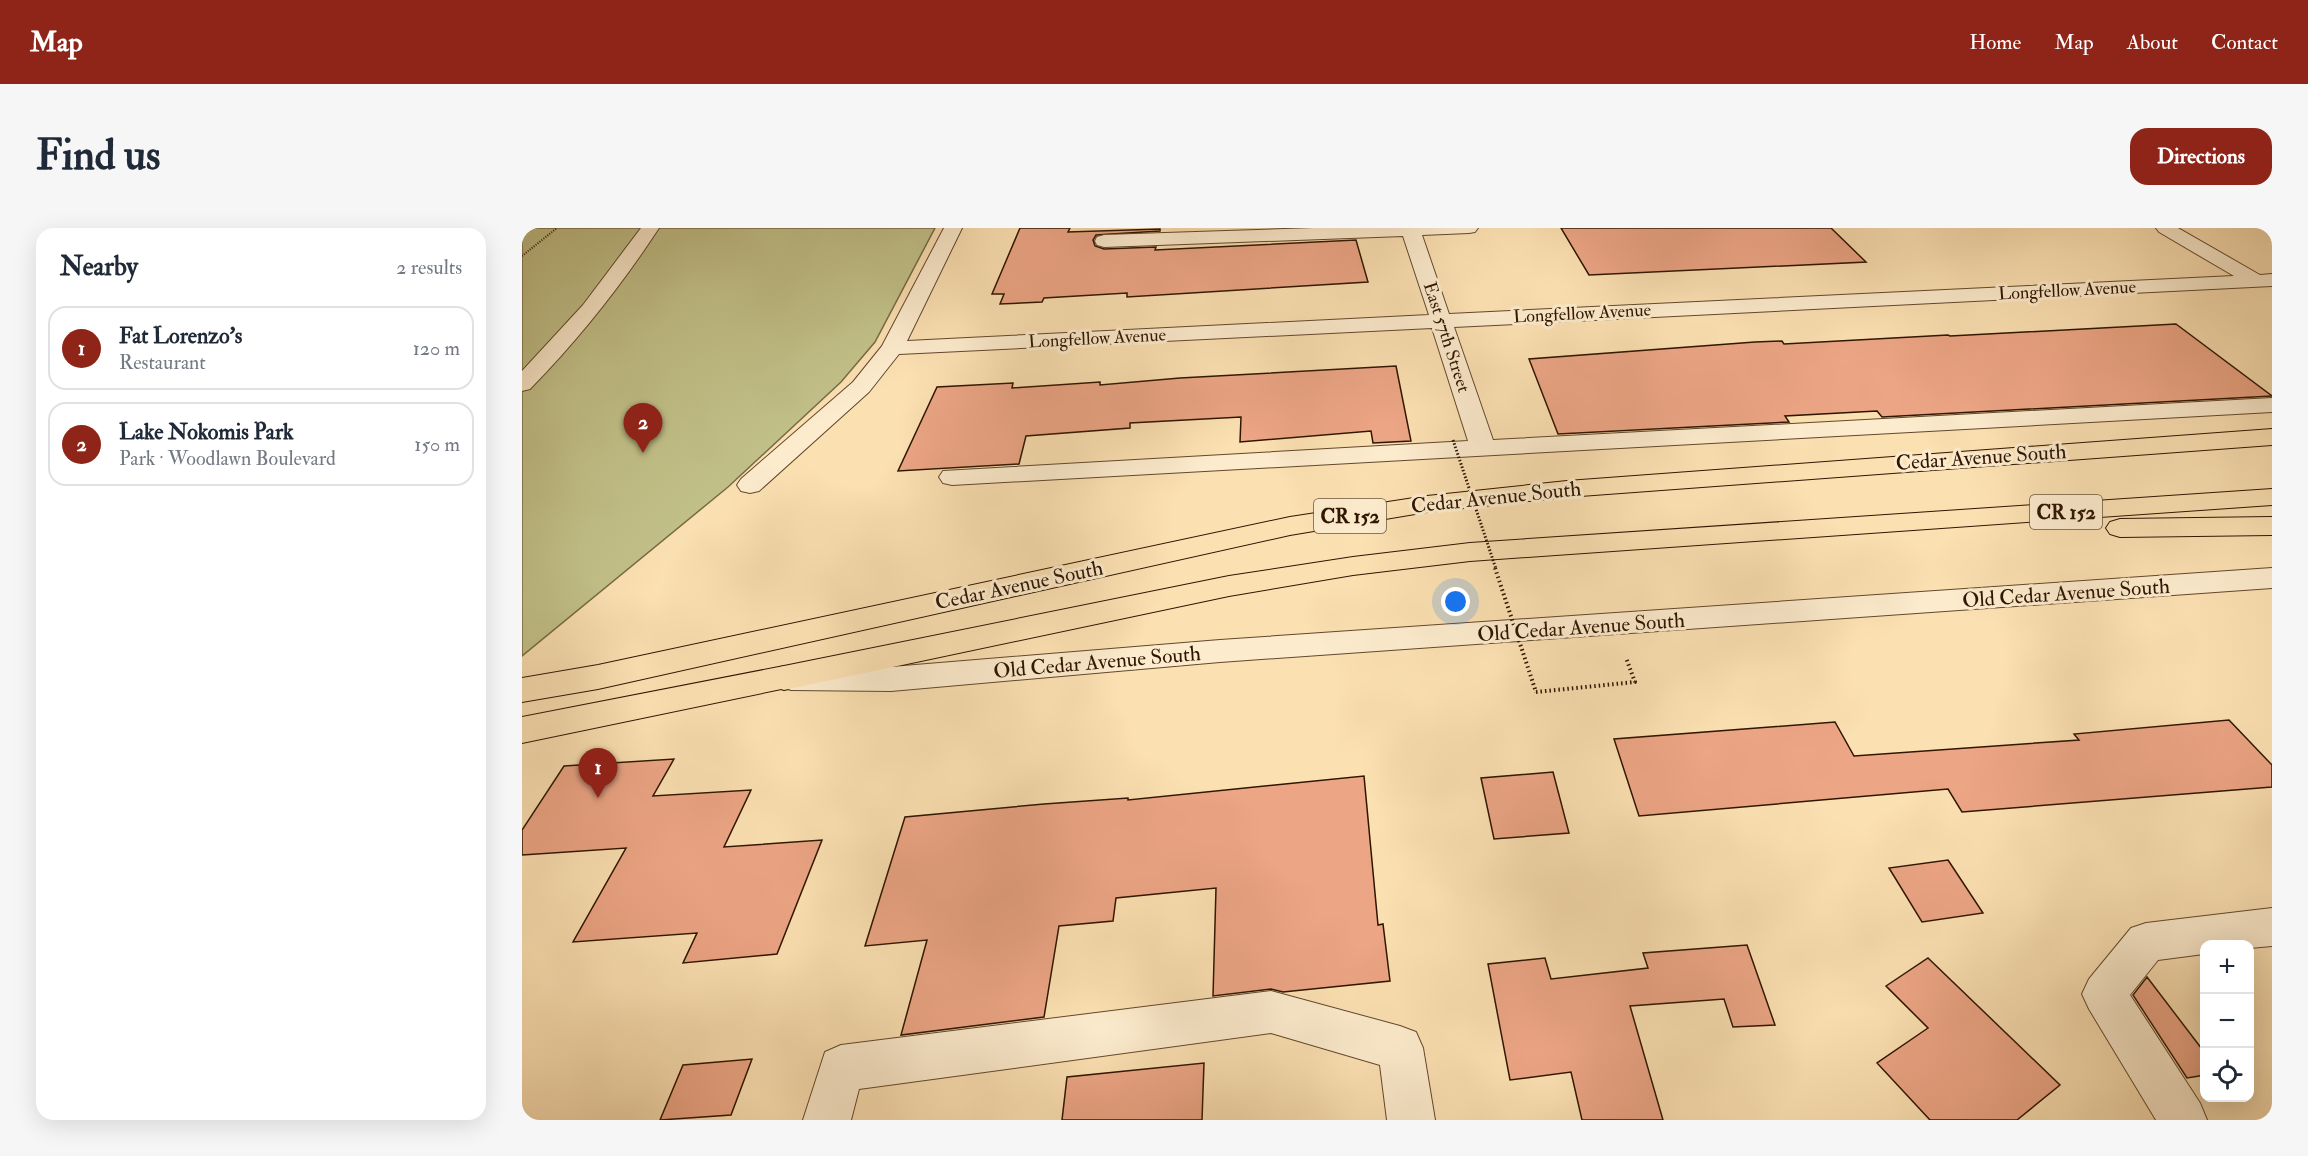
<!DOCTYPE html>
<meta charset="utf-8">
<style>
:root{--surface:#fff;--page:#f6f6f7;--text:#1f2937;--muted:#747a83;--line:#e0e1e3;--accent:#8f2418}
body{margin:0;font-family:"IM FELL Double Pica",serif;background:var(--page);color:var(--text)}
.controls{position:absolute;right:18px;bottom:18px;display:grid;overflow:hidden;border-radius:12px;box-shadow:0 6px 24px #0002}
.controls button{width:54px;height:54px;display:grid;place-items:center;padding:0;border:0;border-bottom:2px solid var(--line);background:var(--surface);color:var(--text);font:30px sans-serif}
.you{position:absolute;left:934px;top:374px;width:21px;height:21px;margin:-15px;border:4px solid #fff;border-radius:50%;background:#1a73e8;box-shadow:0 0 0 9px #1a73e833}
.badge{display:grid;place-items:center;width:39px;height:39px;border-radius:50%;background:var(--accent);color:#fff;font-size:20px;font-weight:700}
.pin{position:absolute;translate:-50% -50px;filter:drop-shadow(0 2px 3px #0008)}
.pin::after{content:'';position:absolute;top:32px;width:21px;height:18px;background:inherit;clip-path:polygon(0 0,100% 0,50% 100%)}
.list{margin:0;padding:0;list-style:none}
h2{display:flex;justify-content:space-between;align-items:center;height:78px;margin:0;padding:0 24px;font-size:26px}
h2 small{font-size:20px;font-weight:400;color:var(--muted)}
.list li{display:grid;grid-template-columns:39px 1fr auto;gap:18px;align-items:center;box-sizing:border-box;height:84px;margin:0 12px 12px;padding:0 12px;border:2px solid var(--line);border-radius:18px}
.list b{display:block;font-size:22px;white-space:nowrap}
.list p{margin:0;font-size:20px;white-space:nowrap;color:var(--muted)}
.list em{font-size:20px;font-style:normal;color:var(--muted)}
.icon{flex:none;width:33px;height:33px;fill:none;stroke:currentColor;stroke-width:2;stroke-linecap:round;stroke-linejoin:round}
.map{position:relative;flex:none;width:1750px;height:892px;overflow:hidden;border-radius:18px}
header{display:flex;align-items:center;gap:36px;box-sizing:border-box;height:84px;padding:0 30px;background:var(--accent);color:#fff}
header strong{font-size:28px}
nav{display:flex;gap:33px;margin-inline-start:auto;font-size:21px}
.intro{display:flex;align-items:center;justify-content:space-between;box-sizing:border-box;height:144px;padding:0 36px}
h1{margin:0;font-size:42px}
.button{padding:15px 27px;border-radius:18px;background:var(--accent);color:#fff;font-size:21px;font-weight:700}
main{display:flex;gap:36px;padding:0 36px}
aside{flex:1;background:var(--surface);border-radius:18px;box-shadow:0 6px 24px #0002}
.map>svg:first-child{display:block}
</style>
<header>
<strong>Map</strong>
<nav><a>Home</a><a>Map</a><a>About</a><a>Contact</a></nav>
</header>
<div class="intro"><h1>Find us</h1><a class="button">Directions</a></div>
<main>
<aside>
<h2>Nearby<small>2 results</small></h2>
<ul class="list">
<li><span class="badge">1</span><div><b>Fat Lorenzo's</b><p>Restaurant</p></div><em>120 m</em></li>
<li><span class="badge">2</span><div><b>Lake Nokomis Park</b><p>Park · Woodlawn Boulevard</p></div><em>150 m</em></li>
</ul>
</aside>
<div class="map">
<svg width="1750" height="892" viewBox="0 0 1750 892">
<rect width="100%" height="100%" fill="#fbe0b2"/>
<filter id="stains"><feTurbulence type="fractalNoise" baseFrequency=".00333" numOctaves="4"/><feColorMatrix values="0 0 0 0 .2 0 0 0 0 .09 0 0 0 0 .02 0 0 0 .5 -.17"/></filter>
<radialGradient id="worn" r=".72"><stop offset=".6" stop-color="#630" stop-opacity="0"/><stop offset="1" stop-color="#630" stop-opacity=".3"/></radialGradient>
<path fill="#c2c189" stroke="#786b44" stroke-width="1.5" d="M 0,0 L 413,0 L 353,114 L 319,154 L 206,259 L 0,428 Z"/>
<path fill="#eca585" stroke="#2f1500" stroke-width="1.5" d="M 498,0 L 548,0 L 546,4 L 638,1 L 638,3 L 574,7 L 571,12 L 573,18 L 582,21 L 634,19 L 633,22 L 834,12 L 846,54 L 605,69 L 605,65 L 522,70 L 520,74 L 478,76 L 482,66 L 470,66 Z
M 1039,0 L 1309,0 L 1344,34 L 1067,47 Z
M 1654,96 L 1750,168 L 1360,189 L 1355,183 L 1263,188 L 1267,194 L 1036,206 L 1007,131 L 1233,114 L 1260,113 L 1262,116 L 1426,107 L 1428,108 Z
M 874,138 L 889,213 L 851,215 L 849,203 L 718,214 L 719,189 L 608,195 L 608,200 L 504,208 L 497,236 L 376,243 L 415,159 L 491,155 L 490,160 L 578,154 L 578,157 L 658,150 Z
M 1707,492 L 1750,537 L 1750,559 L 1440,584 L 1426,561 L 1117,588 L 1092,511 L 1313,494 L 1332,528 L 1557,512 L 1552,506 Z
M 152,531 L 131,568 L 229,562 L 202,619 L 300,612 L 255,726 L 161,735 L 175,705 L 51,714 L 104,620 L 0,627 L 0,602 L 42,538 Z
M 1031,544 L 1047,605 L 972,611 L 959,550 Z
M 842,548 L 856,697 L 861,696 L 868,753 L 761,764 L 749,761 L 691,768 L 694,660 L 594,670 L 591,693 L 537,698 L 522,789 L 379,807 L 405,712 L 343,718 L 383,589 L 522,576 L 606,570 L 606,572 Z
M 1426,632 L 1461,685 L 1400,694 L 1367,640 Z
M 1225,717 L 1253,797 L 1211,799 L 1202,771 L 1108,778 L 1141,892 L 1060,892 L 1049,844 L 988,852 L 966,736 L 1023,730 L 1029,751 L 1126,740 L 1121,725 Z
M 1406,730 L 1538,857 L 1495,892 L 1408,892 L 1355,835 L 1406,800 L 1364,758 Z
M 1625,749 L 1683,825 L 1683,847 L 1665,850 L 1611,767 Z
M 230,831 L 209,887 L 138,892 L 161,837 Z
M 682,835 L 680,892 L 540,892 L 545,849 Z"/>
<g fill="none" stroke-linecap="round" stroke-linejoin="round">
<defs>
<path id="minor" d="M 119,0 L 137,0 C 99,58 57,111 8,161 L 0,163 L 0,143 L 61,77 Z
M 422,0 L 440,0 L 385,113 L 907,87 L 881,8 L 582,19 L 575,17 L 573,13 L 575,9 L 582,7 L 792,0 L 956,0 L 953,4 L 947,5 L 900,7 L 927,86 L 1712,48 L 1637,4 L 1634,0 L 1656,0 L 1738,47 L 1750,46 L 1750,58 L 932,99 L 971,212 L 1750,170 L 1750,184 L 430,257 L 421,255 L 417,249 L 421,243 L 946,213 L 910,100 L 377,126 L 347,164 L 237,263 L 228,265 L 219,263 L 215,257 L 219,251 L 331,154 L 360,118 Z
M 1750,340 L 1750,360 L 698,434 L 369,463 L 269,462 L 257,458 L 252,450 L 257,442 L 269,438 L 369,439 L 698,412 Z
M 1750,680 L 1750,718 L 1728,720 L 1728,716 L 1682,716 L 1682,726 L 1636,732 L 1608,767 L 1678,875 L 1685,892 L 1634,892 L 1567,781 L 1560,766 L 1567,751 L 1609,700 L 1624,695 Z
M 749,763 L 878,798 L 894,804 L 901,820 L 913,892 L 865,892 L 858,837 L 749,805 L 337,861 L 329,892 L 281,892 L 303,824 L 319,817 Z"/>
<path id="major" d="M 262,438 L 274,442 L 279,450 L 274,458 L 0,515 L 0,489 Z"/>
<path id="highway" d="M 1750,201 L 1750,217 L 1045,269 L 905,284 L 768,307 L 76,461 L 0,474 L 0,450 L 76,437 L 768,289 L 905,268 L 1045,253 Z
M 1750,261 L 1750,277 L 948,333 L 831,347 L 707,368 L 262,462 L 250,458 L 245,450 L 250,442 L 262,438 L 707,348 L 831,329 L 948,315 Z
M 1750,289 L 1750,307 L 1598,309 L 1588,306 L 1584,300 L 1588,294 L 1598,291 Z"/>
</defs>
<use href="#minor" stroke="#62482c" stroke-width="2"/>
<use href="#major" stroke="#2f1500" stroke-width="2"/>
<use href="#highway" stroke="#2f1500" stroke-width="2"/>
<path stroke="#2f1500" stroke-width="2" stroke-dasharray="1 1.5" stroke-linecap="butt" d="M 0,28 L 35,0"/>
<path stroke="#2f1500" stroke-width="4" stroke-dasharray="1.5 3" stroke-linecap="butt" d="M 1014,464 L 1113,454 L 1104,430"/>
<use href="#minor" fill="#fcebcd" fill-rule="evenodd"/>
<use href="#major" fill="#fbe0b2" fill-rule="evenodd"/>
<use href="#highway" fill="#fbe0b2" fill-rule="evenodd"/>
<path stroke="#2f1500" stroke-width="3" stroke-dasharray="1.5 2" stroke-linecap="butt" d="M 931,212 L 974,341"/>
<path stroke="#2f1500" stroke-width="4" stroke-dasharray="1.5 3" stroke-linecap="butt" d="M 973,340 L 1014,464"/>
</g>
<g text-anchor="middle" stroke-width="6" stroke-linejoin="round" paint-order="stroke">
<g font-size="18" fill="#2f1500" stroke="#fcebcd">
<text transform="translate(1545 62) rotate(-3)" y="6">Longfellow Avenue</text>
<text transform="translate(1060 85) rotate(-3)" y="6">Longfellow Avenue</text>
<text transform="translate(925 109) rotate(72)" y="6">East 57th Street</text>
<text transform="translate(575 110) rotate(-3)" y="6">Longfellow Avenue</text>
</g>
<g fill="#fcebcd" stroke="#6c553e" stroke-width="1.5">
<rect x="1508" y="267" width="72" height="34" rx="4.5"/>
<rect x="792" y="271" width="72" height="34" rx="4.5"/>
</g>
<g font-size="20" font-weight="bold" fill="#2f1500">
<text x="1544" y="291">CR 152</text>
<text x="828" y="295">CR 152</text>
</g>
<g font-size="21" fill="#2f1500" stroke="#fcebcd">
<text transform="translate(1459 229) rotate(-4)" y="7">Cedar Avenue South</text>
<text transform="translate(974 269) rotate(-6)" y="7">Cedar Avenue South</text>
<text transform="translate(497 357) rotate(-12)" y="7">Cedar Avenue South</text>
<text transform="translate(1544 365) rotate(-4)" y="7">Old Cedar Avenue South</text>
<text transform="translate(1059 399) rotate(-4)" y="7">Old Cedar Avenue South</text>
<text transform="translate(575 434) rotate(-5)" y="7">Old Cedar Avenue South</text>
</g>
</g>
<rect width="100%" height="100%" filter="url(#stains)"/>
<rect width="100%" height="100%" fill="url(#worn)"/>
</svg>
<div class="controls">
<button>+</button>
<button>−</button>
<button><svg class="icon" aria-label="locate" viewBox="0 0 24 24"><circle cx="12" cy="12" r="6"/><path d="M12 2v4M12 18v4M2 12h4M18 12h4"/></svg></button>
</div>
<div class="you"></div>
<div class="pin badge" style="left:76px;top:570px">1</div>
<div class="pin badge" style="left:121px;top:225px">2</div>
</div>
</main>
